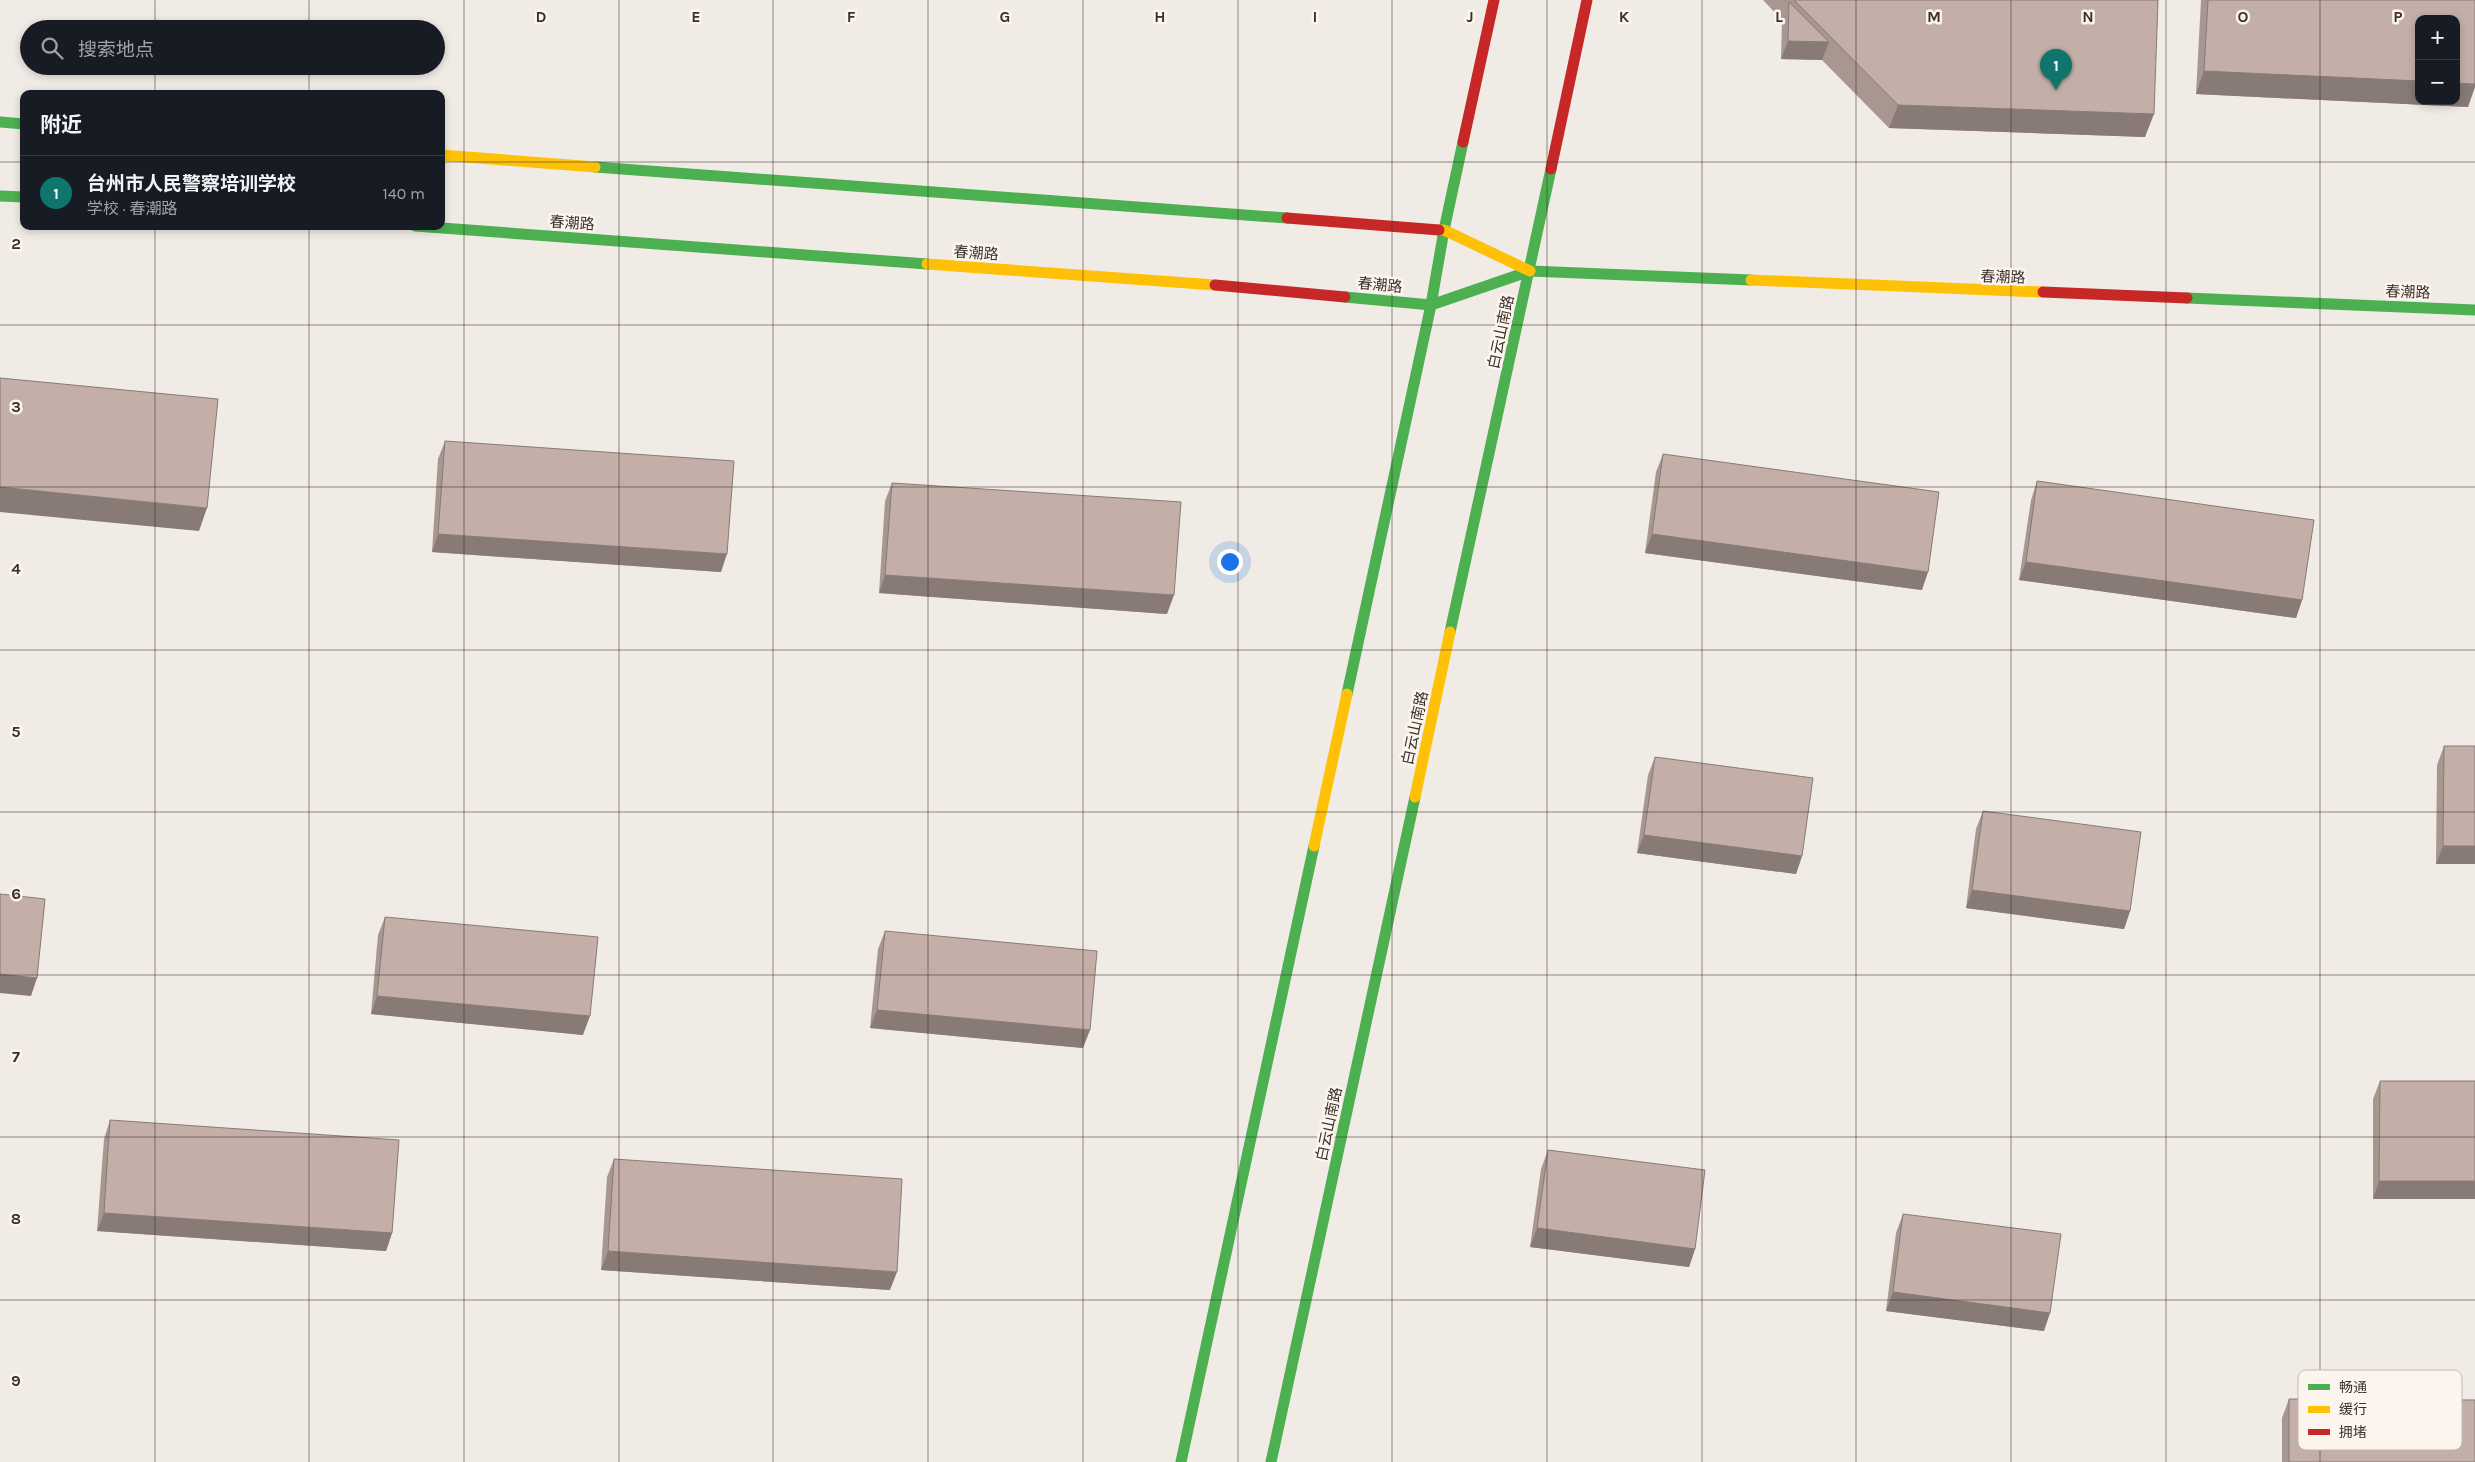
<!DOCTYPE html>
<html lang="zh">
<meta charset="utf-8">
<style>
:root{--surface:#171b24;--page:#20242c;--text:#f1f3f6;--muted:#9ea1a6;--line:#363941;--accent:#0f766e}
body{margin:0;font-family:Karla,"Noto Sans SC",sans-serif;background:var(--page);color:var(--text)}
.controls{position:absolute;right:15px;top:15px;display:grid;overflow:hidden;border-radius:10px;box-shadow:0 2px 8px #0003}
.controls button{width:45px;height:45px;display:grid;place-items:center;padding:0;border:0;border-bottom:1px solid var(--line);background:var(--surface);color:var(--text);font:25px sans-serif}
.you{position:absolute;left:1229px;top:561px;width:18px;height:18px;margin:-12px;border:4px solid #fff;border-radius:50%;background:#1a73e8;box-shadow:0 0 0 8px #1a73e833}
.badge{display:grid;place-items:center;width:32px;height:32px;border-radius:50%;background:var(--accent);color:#fff;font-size:16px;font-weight:700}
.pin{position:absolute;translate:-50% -41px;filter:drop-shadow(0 1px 2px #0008)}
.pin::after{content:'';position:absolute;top:26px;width:18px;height:15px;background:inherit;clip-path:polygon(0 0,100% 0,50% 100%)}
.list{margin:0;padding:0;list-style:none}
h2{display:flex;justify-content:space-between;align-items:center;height:65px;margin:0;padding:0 20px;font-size:21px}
h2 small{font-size:16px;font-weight:400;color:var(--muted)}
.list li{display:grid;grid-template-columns:32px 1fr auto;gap:15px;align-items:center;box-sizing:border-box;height:75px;padding:0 20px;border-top:1px solid var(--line)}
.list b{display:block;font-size:19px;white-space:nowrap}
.list p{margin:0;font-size:16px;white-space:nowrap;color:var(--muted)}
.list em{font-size:16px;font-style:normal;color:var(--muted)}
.icon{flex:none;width:28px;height:28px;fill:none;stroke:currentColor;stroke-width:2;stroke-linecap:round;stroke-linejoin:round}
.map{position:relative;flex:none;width:2475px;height:1462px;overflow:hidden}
.search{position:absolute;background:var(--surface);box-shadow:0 2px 8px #0003;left:20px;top:20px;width:425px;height:55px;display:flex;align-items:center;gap:12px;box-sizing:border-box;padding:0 18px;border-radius:28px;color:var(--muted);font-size:19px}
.panel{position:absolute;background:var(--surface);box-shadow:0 2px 8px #0003;left:20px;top:90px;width:425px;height:140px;border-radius:10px}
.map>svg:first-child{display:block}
</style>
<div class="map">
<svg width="2475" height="1462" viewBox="0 0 2475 1462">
<rect width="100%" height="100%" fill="#f0ebe5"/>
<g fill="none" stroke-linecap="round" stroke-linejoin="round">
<path stroke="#4caf50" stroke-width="11" d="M 0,122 L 24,124
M 595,167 L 1287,218
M 0,196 L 24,197
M 415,226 L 927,264
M 1345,297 L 1431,305 L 1530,271 L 1751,280
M 2187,298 L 2475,310
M 1450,632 L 1551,169
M 1347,694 L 1431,305 L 1444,230 L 1463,142
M 1181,1462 L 1314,846
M 1271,1462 L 1415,797"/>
<path stroke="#ffc107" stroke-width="11" d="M 441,155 L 595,167
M 1439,230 L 1444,230 L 1530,271
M 927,264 L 1215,285
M 1751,280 L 2043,292
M 1415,797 L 1450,632
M 1314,846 L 1347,694"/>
<path stroke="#c62828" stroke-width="11" d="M 1463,142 L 1494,0
M 1551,169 L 1587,0
M 1287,218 L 1439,230
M 1215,285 L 1345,297
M 2043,292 L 2187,298"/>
</g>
<path fill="#a89690" d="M 1763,0 L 2158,0 L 2145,137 L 1889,128 L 1822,60 L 1781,59 L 1782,20 Z
M 2201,0 L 2475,0 L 2468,107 L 2196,94 Z
M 445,441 L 721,572 L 432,552 L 438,459 Z
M 1663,454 L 1922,590 L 1645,553 L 1656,472 Z
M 2037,481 L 2302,600 L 2296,618 L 2019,580 L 2031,500 Z
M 892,483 L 1167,614 L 879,593 L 885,501 Z
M 2444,746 L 2475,864 L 2436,864 L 2437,765 Z
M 1655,757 L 1802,856 L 1796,874 L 1637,853 L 1648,775 Z
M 1983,811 L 2130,911 L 2124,929 L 1966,908 L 1976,829 Z
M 385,917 L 583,1035 L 371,1014 L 378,935 Z
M 885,931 L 1083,1048 L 870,1028 L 878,949 Z
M 2380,1081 L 2475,1081 L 2373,1199 L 2373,1099 Z
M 110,1120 L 392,1233 L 386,1251 L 97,1231 L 104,1139 Z
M 1548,1150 L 1695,1249 L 1689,1267 L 1530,1247 L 1541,1169 Z
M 614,1159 L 890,1290 L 601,1270 L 607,1177 Z
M 1903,1214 L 2044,1331 L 1886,1311 L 1896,1233 Z
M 2289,1399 L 2475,1462 L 2282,1462 L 2282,1418 Z"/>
<path fill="#887a75" d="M 1788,41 L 1829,42 L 1822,60 L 1781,59 Z
M 2204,71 L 2419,81 L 2419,101 L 2456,101 L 2456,83 L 2475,84 L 2475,87 L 2468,107 L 2196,94 Z
M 1898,105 L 2154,114 L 2145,137 L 1889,128 Z
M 0,487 L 207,508 L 199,531 L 0,512 Z
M 438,534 L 727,554 L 721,572 L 432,552 Z
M 1652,534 L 1928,572 L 1922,590 L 1645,553 Z
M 2026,562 L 2302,600 L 2296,618 L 2019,580 Z
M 885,575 L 1174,595 L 1167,614 L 879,593 Z
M 1644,835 L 1802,856 L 1796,874 L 1637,853 Z
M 2443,846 L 2475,846 L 2475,864 L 2436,864 Z
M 1972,890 L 2130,911 L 2124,929 L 1966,908 Z
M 0,974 L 37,978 L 31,996 L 0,993 Z
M 377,996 L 590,1016 L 583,1035 L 371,1014 Z
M 877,1010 L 1090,1030 L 1083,1048 L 870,1028 Z
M 2379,1181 L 2475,1181 L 2475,1199 L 2373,1199 Z
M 104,1213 L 392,1233 L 386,1251 L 97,1231 Z
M 1537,1228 L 1695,1249 L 1689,1267 L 1530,1247 Z
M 608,1251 L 897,1272 L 890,1290 L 601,1270 Z
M 1893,1292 L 2050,1313 L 2044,1331 L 1886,1311 Z"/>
<path fill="#c3afa7" stroke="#887a75" d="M 1794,0 L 2158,0 L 2154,114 L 1898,105 Z
M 2208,0 L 2475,0 L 2475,84 L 2456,83 L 2456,19 L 2419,19 L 2419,81 L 2204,71 Z
M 1789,2 L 1829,42 L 1788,41 Z
M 0,378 L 218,399 L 207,508 L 0,487 Z
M 445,441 L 734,461 L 727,554 L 438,534 Z
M 1663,454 L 1939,492 L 1928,572 L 1652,534 Z
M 2037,481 L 2314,520 L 2302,600 L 2026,562 Z
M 892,483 L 1181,502 L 1174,595 L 885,575 Z
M 2444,746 L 2475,746 L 2475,846 L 2443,846 Z
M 1655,757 L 1813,778 L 1802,856 L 1644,835 Z
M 1983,811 L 2141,832 L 2130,911 L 1972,890 Z
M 0,894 L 45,899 L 37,978 L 0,974 Z
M 385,917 L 598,937 L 590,1016 L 377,996 Z
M 885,931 L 1097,951 L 1090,1030 L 877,1010 Z
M 2380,1081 L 2475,1081 L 2475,1181 L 2379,1181 Z
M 110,1120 L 399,1140 L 392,1233 L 104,1213 Z
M 1548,1150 L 1705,1170 L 1695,1249 L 1537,1228 Z
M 614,1159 L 902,1179 L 897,1272 L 608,1251 Z
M 1903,1214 L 2061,1234 L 2050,1313 L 1893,1292 Z
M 2289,1399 L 2475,1400 L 2475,1462 L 2289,1462 Z"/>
<path fill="none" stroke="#3b302b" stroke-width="1" stroke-opacity="0.55" d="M 155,0 L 155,29M 309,0 L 309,29M 464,0 L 464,1462M 619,0 L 619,1462M 773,0 L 773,1462M 928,0 L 928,1462M 1083,0 L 1083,1462M 1238,0 L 1238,1462M 1392,0 L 1392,1462M 1547,0 L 1547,1462M 1702,0 L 1702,1462M 1856,0 L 1856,1462M 2011,0 L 2011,1462M 2166,0 L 2166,1462M 2320,0 L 2320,1462M 155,66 L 155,94M 309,66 L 309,94M 0,162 L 24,162M 441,162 L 2475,162M 155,226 L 155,1462M 309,226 L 309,1462M 0,325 L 2475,325M 0,487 L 2475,487M 0,650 L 2475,650M 0,812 L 2475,812M 0,975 L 2475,975M 0,1137 L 2475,1137M 0,1300 L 2475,1300"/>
<g text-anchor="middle" stroke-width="5" stroke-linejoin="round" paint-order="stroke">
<g font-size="15" fill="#3b302b" stroke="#fbf5ee">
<text transform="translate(572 223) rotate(4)" y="5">春潮路</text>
<text transform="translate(976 253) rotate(4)" y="5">春潮路</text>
<text transform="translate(2003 277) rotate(2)" y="5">春潮路</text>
<text transform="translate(1380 285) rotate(5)" y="5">春潮路</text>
<text transform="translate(2408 292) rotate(2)" y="5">春潮路</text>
<text transform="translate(1501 332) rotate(-78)" y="5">白云山南路</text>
<text transform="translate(1415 728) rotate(-78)" y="5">白云山南路</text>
<text transform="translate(1329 1124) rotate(-78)" y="5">白云山南路</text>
</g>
</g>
<rect x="2298" y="1370" width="164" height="80" rx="8" fill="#fbf5ee" stroke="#c1bab4" stroke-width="1"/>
<rect x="2308" y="1384" width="22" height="6" fill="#4caf50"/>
<rect x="2308" y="1406" width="22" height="7" fill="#ffc107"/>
<rect x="2308" y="1429" width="22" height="6" fill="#c62828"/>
<g font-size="14" fill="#3b302b">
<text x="2339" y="1392">畅通</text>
<text x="2339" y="1414">缓行</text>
<text x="2339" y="1437">拥堵</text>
</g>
<g font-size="16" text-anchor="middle" font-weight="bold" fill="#3b302b" stroke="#fbf5ee" stroke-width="5" stroke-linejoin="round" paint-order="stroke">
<text x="541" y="22">D</text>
<text x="696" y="22">E</text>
<text x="851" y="22">F</text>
<text x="1005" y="22">G</text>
<text x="1160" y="22">H</text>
<text x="1315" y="22">I</text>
<text x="1470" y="22">J</text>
<text x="1624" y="22">K</text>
<text x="1779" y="22">L</text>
<text x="1934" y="22">M</text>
<text x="2088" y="22">N</text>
<text x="2243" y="22">O</text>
<text x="2398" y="22">P</text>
<text x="16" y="249">2</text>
<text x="16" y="412">3</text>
<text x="16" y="574">4</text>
<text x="16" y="737">5</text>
<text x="16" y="899">6</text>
<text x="16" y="1062">7</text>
<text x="16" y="1224">8</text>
<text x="16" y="1386">9</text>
</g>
</svg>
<div class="controls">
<button>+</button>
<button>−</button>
</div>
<div class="you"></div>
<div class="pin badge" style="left:2056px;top:90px">1</div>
<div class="search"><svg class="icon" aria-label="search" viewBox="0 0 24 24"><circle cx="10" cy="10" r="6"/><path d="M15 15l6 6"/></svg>搜索地点</div>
<section class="panel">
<h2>附近<small></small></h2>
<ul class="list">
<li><span class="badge">1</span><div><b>台州市人民警察培训学校</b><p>学校 · 春潮路</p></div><em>140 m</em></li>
</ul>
</section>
</div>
